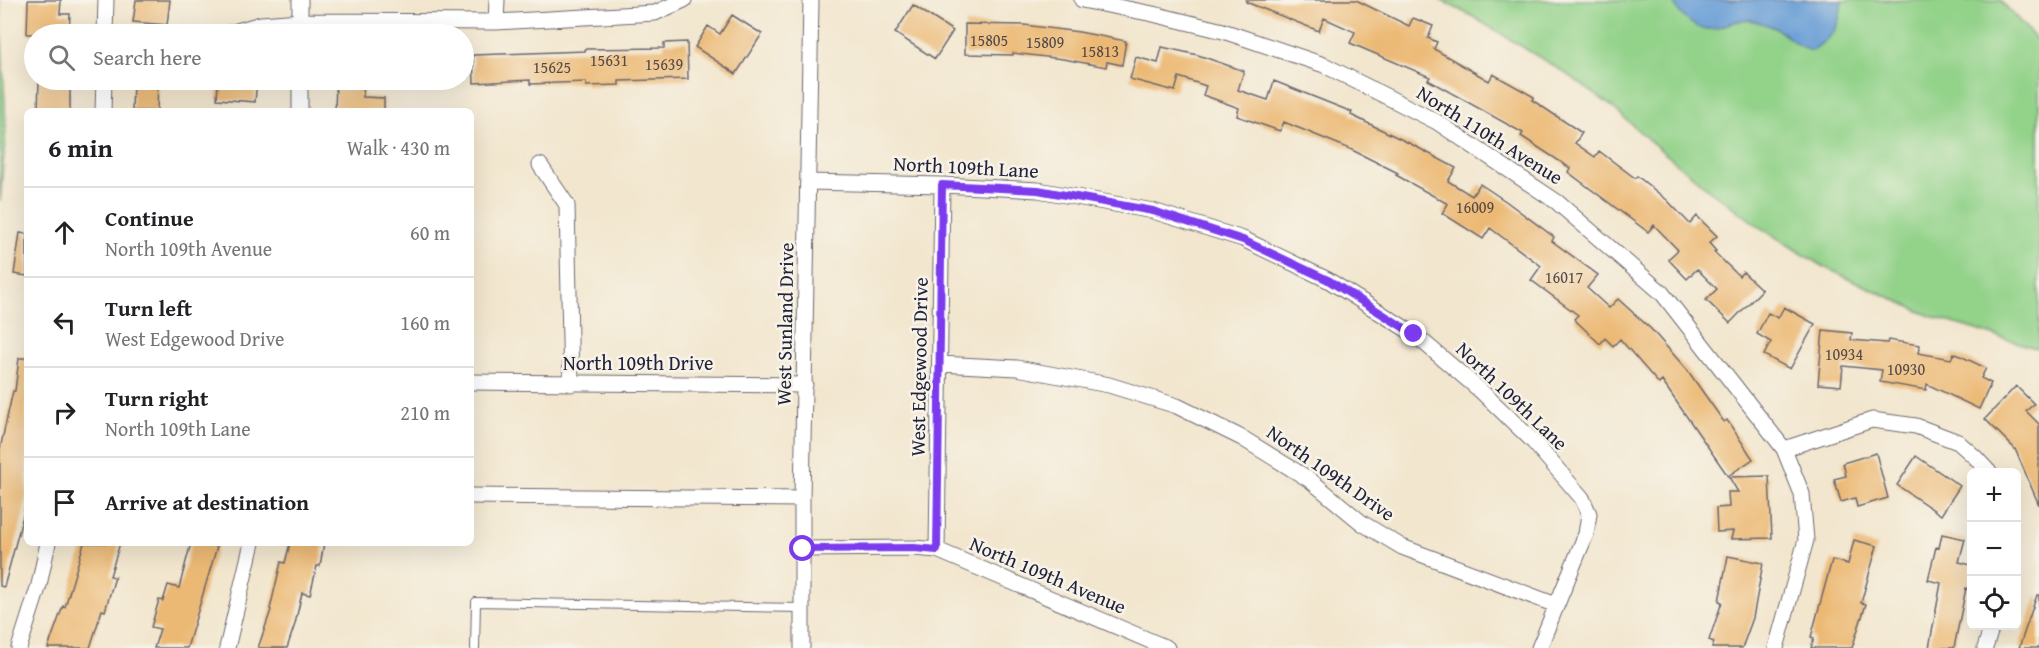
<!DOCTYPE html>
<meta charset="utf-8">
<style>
:root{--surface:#fff;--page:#f6f6f6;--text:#202124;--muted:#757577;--line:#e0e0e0}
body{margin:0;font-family:"Gentium Book Plus",serif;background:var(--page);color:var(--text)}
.controls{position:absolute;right:18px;bottom:18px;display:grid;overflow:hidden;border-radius:9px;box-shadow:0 6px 24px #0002}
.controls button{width:54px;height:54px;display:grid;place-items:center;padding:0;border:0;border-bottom:2px solid var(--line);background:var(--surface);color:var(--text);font:30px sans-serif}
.stop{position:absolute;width:18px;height:18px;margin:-14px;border:4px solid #7c3aed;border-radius:50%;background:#fff}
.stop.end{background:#7c3aed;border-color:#fff;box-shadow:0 2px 6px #0008}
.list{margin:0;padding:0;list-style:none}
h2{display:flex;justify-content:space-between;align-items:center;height:78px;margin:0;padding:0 24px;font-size:26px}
h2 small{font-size:20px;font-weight:400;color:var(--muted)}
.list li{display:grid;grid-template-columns:39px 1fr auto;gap:18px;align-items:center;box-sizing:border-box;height:90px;padding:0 24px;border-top:2px solid var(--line)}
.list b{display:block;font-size:22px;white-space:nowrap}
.list p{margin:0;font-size:20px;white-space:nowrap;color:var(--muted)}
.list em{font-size:20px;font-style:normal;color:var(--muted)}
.icon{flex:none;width:33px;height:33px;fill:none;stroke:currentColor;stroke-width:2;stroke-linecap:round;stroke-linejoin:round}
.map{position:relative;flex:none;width:2039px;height:648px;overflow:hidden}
.search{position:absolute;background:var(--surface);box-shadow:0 6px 24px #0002;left:24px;top:24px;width:450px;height:66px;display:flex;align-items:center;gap:15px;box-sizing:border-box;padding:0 21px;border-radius:33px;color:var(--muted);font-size:22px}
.panel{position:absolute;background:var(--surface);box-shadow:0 6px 24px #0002;left:24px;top:108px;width:450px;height:438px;border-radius:9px}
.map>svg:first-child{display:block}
</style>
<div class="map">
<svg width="2039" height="648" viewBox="0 0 2039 648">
<rect width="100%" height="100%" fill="#f7f3e8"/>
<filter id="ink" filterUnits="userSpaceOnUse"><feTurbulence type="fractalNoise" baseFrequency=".0167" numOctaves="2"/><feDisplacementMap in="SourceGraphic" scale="12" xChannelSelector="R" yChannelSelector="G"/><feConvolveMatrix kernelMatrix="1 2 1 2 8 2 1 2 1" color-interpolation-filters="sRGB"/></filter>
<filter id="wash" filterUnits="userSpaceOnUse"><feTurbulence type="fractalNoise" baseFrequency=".008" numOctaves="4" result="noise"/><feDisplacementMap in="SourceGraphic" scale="24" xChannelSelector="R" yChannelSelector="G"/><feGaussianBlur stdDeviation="1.35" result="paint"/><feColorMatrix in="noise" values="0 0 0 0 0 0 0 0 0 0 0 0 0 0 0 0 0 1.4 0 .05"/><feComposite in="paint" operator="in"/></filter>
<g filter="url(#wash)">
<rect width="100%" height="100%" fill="#f2e6ce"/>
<path fill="#92d289" stroke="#5a7a62" stroke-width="1.5" d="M 1440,0 L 2000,0 L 2039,42 L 2039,349 L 1930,316 L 1822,266 L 1764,230 L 1708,189 L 1650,141 L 1610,105 L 1562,71 L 1470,15 Z
M 0,1 L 6,128 L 0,202 Z"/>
<path fill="#6a9fd6" stroke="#466088" stroke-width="1.5" d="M 1672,0 L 1842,0 C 1839,29 1836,33 1812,51 C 1796,47 1787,34 1773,27 C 1768,25 1761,23 1755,21 C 1742,18 1731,23 1720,27 C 1698,35 1681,18 1672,0 Z"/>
<g id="blocks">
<path fill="#ecb974" d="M 28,0 L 61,0 L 60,14 L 70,14 L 69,34 L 27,34 Z
M 136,0 L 170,0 L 167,25 L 133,22 Z
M 1246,0 L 1356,0 L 1409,26 L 1413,18 L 1433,26 L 1428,38 L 1437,42 L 1434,49 L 1489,81 L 1493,74 L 1534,97 L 1532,100 L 1582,133 L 1575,143 L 1595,157 L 1599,151 L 1635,178 L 1637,176 L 1667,200 L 1690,224 L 1697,216 L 1717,236 L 1709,243 L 1716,251 L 1714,252 L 1739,276 L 1743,272 L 1762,290 L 1730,323 L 1706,300 L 1717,289 L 1697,269 L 1687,279 L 1668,259 L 1678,250 L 1654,225 L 1648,232 L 1568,172 L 1570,168 L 1521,136 L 1523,133 L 1428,80 L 1430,77 L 1350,43 L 1355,32 L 1324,18 L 1319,31 L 1246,2 Z
M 913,5 L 953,31 L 935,59 L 895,33 Z
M 732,15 L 762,34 L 736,74 L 695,47 L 708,26 L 720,34 Z
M 965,24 L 1024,25 L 1079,32 L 1126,41 L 1122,65 L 1107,62 L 1106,67 L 1063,59 L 1013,53 L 1013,55 L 965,54 Z
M 687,42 L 688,79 L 619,81 L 619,85 L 586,86 L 586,82 L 530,84 L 530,80 L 474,83 L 473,55 L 585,51 L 585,49 L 664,48 L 664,43 Z
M 1162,47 L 1198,55 L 1244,71 L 1238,90 L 1268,100 L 1274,81 L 1352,112 L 1351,115 L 1413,145 L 1456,168 L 1448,181 L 1472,196 L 1480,184 L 1507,202 L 1554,237 L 1552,241 L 1598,275 L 1587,288 L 1609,308 L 1618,299 L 1651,329 L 1688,371 L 1724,422 L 1727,420 L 1753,459 L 1728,476 L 1662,381 L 1659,384 L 1620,339 L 1613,346 L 1605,338 L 1600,344 L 1574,319 L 1578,315 L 1531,280 L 1541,266 L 1490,228 L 1483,239 L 1442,213 L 1448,204 L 1396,175 L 1398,173 L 1350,149 L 1284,122 L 1280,131 L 1237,116 L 1239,108 L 1203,95 L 1206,86 L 1179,77 L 1175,91 L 1130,79 L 1136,57 L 1158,63 Z
M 39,80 L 70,80 L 70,111 L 38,111 Z
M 133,80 L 158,81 L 157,111 L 132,111 Z
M 229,80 L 257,80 L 255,102 L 217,99 L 218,82 L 229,82 Z
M 336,80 L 364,80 L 363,97 L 384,98 L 384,111 L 335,111 Z
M 20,233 L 27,234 L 27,276 L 14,274 Z
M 1784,307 L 1815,324 L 1790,369 L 1764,355 L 1771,342 L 1757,334 L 1768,313 L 1778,318 Z
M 1823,330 L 1852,333 L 1851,340 L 1887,343 L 1888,340 L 1920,345 L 1918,353 L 1951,359 L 1954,353 L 1986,368 L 1981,378 L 1991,383 L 1979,409 L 1927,384 L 1926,390 L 1880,382 L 1882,370 L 1843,366 L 1841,386 L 1818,384 Z
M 19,358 L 27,358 L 27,493 L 24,512 L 4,587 L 0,586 L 0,449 L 13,391 L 15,391 Z
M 2016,386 L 2034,404 L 2026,411 L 2039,424 L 2039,505 L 2015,449 L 1985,419 Z
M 1876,453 L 1888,498 L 1857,507 L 1855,498 L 1841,502 L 1834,479 L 1846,476 L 1843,463 Z
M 1916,456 L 1960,486 L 1941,515 L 1897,485 Z
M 1769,476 L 1772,538 L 1731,539 L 1733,531 L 1717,532 L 1716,508 L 1729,507 L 1728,492 L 1738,492 L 1729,477 Z
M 1942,534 L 1965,539 L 1959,562 L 1971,565 L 1971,576 L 1969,589 L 1966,588 L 1954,648 L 1929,648 L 1941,583 L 1928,580 L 1936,547 L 1939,548 Z
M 1854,540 L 1877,546 L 1861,603 L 1866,604 L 1852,648 L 1811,648 L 1814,638 L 1811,637 L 1832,560 L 1848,564 Z
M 84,543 L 120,543 L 110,576 L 115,577 L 105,611 L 102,610 L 90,648 L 48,648 L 63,606 L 65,607 Z
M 191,543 L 218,543 L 187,648 L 154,648 L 160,629 L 151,627 L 159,600 L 163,601 L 168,585 L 179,588 Z
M 290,543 L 324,543 L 320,566 L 317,566 L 310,595 L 302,593 L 295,624 L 287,648 L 258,648 L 271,610 L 270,609 L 281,562 L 285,563 Z
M 1728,556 L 1763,563 L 1753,618 L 1742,648 L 1712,648 L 1714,642 L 1709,640 L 1722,602 L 1719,601 Z
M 2037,595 L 2039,595 L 2039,648 L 2019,648 Z"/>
</g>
</g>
<g filter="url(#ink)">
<use href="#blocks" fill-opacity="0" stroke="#6b676e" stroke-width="1.5"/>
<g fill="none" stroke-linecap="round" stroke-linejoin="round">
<defs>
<path id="lane" d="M 475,648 L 476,602 L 802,608"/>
<path id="street" d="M 1082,0 L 1153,14 L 1223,31 L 1324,65 L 1437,122 L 1557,202 L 1662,293 L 1784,449 L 1802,494 L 1806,540 L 1776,648
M 496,22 L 497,0
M 105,34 L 106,0
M 227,34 L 261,24 L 300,21 L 496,22 L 655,13 L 684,0
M 300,34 L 300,0
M 300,80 L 300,111
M 103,111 L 104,80
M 540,165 L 567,205 L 571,384
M 808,182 L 942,185 L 1038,190 L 1153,211 L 1243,239 L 1328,280 L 1414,334 L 1481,391 L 1532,440 L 1582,498 L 1589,514 L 1586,534 L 1539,648
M 940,364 L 1017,368 L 1109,385 L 1177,406 L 1242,438 L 1310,480 L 1362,523 L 1402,547 L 1556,605
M 471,382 L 805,385
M 1784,449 L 1872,420 L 1916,426 L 1958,442 L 1975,457 L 1989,472
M 471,496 L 802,499
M 803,549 L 914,548 L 937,550 L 1167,648
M 937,550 L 942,185
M 19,648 L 39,585 L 48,543
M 227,648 L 252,543
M 802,648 L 802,499 L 811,0
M 1985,648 L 1992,626"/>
</defs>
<use href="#lane" stroke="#6b676e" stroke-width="10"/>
<use href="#street" stroke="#6b676e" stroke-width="17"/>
<use href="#lane" stroke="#fff" stroke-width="8"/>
<use href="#street" stroke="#fff" stroke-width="15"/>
</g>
</g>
<g fill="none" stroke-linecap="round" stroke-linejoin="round" filter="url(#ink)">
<path stroke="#7c3aed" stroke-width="8" d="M 803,549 L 914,548 L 937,550 L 942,185 L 1038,190 L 1153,211 L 1243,240 L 1328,280 L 1414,334"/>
</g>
<g text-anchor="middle" stroke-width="5" stroke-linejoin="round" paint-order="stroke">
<g font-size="16" fill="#544849">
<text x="989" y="46">15805</text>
<text x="1045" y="48">15809</text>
<text x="1100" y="57">15813</text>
<text x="609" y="66">15631</text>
<text x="664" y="70">15639</text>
<text x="552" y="73">15625</text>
<text x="1475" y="213">16009</text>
<text x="1564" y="283">16017</text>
<text x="1844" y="360">10934</text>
<text x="1906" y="375">10930</text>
</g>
<g font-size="20" fill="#22223b" stroke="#f7f3e8">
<text transform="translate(1490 135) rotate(32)" y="7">North 110th Avenue</text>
<text transform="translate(966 167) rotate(3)" y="7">North 109th Lane</text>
<text transform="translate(785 324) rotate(-89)" y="7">West Sunland Drive</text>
<text x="638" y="370">North 109th Drive</text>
<text transform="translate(919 367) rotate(-89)" y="7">West Edgewood Drive</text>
<text transform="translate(1512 396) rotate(44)" y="7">North 109th Lane</text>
<text transform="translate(1331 473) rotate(35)" y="7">North 109th Drive</text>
<text transform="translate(1048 575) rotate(23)" y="7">North 109th Avenue</text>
</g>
</g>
</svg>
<div class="controls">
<button>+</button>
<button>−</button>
<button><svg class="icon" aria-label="locate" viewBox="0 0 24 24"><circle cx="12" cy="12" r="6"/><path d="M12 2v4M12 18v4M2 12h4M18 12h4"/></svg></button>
</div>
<div class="stop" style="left:803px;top:549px"></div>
<div class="stop end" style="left:1414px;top:334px"></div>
<div class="search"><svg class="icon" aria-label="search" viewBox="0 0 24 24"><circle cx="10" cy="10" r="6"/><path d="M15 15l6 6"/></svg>Search here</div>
<section class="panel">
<h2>6 min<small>Walk · 430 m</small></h2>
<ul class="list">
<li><svg class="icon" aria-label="ahead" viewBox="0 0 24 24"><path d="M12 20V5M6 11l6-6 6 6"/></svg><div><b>Continue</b><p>North 109th Avenue</p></div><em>60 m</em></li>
<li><svg class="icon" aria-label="left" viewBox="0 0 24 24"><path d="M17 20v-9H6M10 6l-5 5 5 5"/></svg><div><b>Turn left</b><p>West Edgewood Drive</p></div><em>160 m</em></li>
<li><svg class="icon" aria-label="right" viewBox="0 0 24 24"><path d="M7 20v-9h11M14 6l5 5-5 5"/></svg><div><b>Turn right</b><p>North 109th Lane</p></div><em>210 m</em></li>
<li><svg class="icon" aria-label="arrive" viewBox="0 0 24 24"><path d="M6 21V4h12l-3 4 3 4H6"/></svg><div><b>Arrive at destination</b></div></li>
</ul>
</section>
</div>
